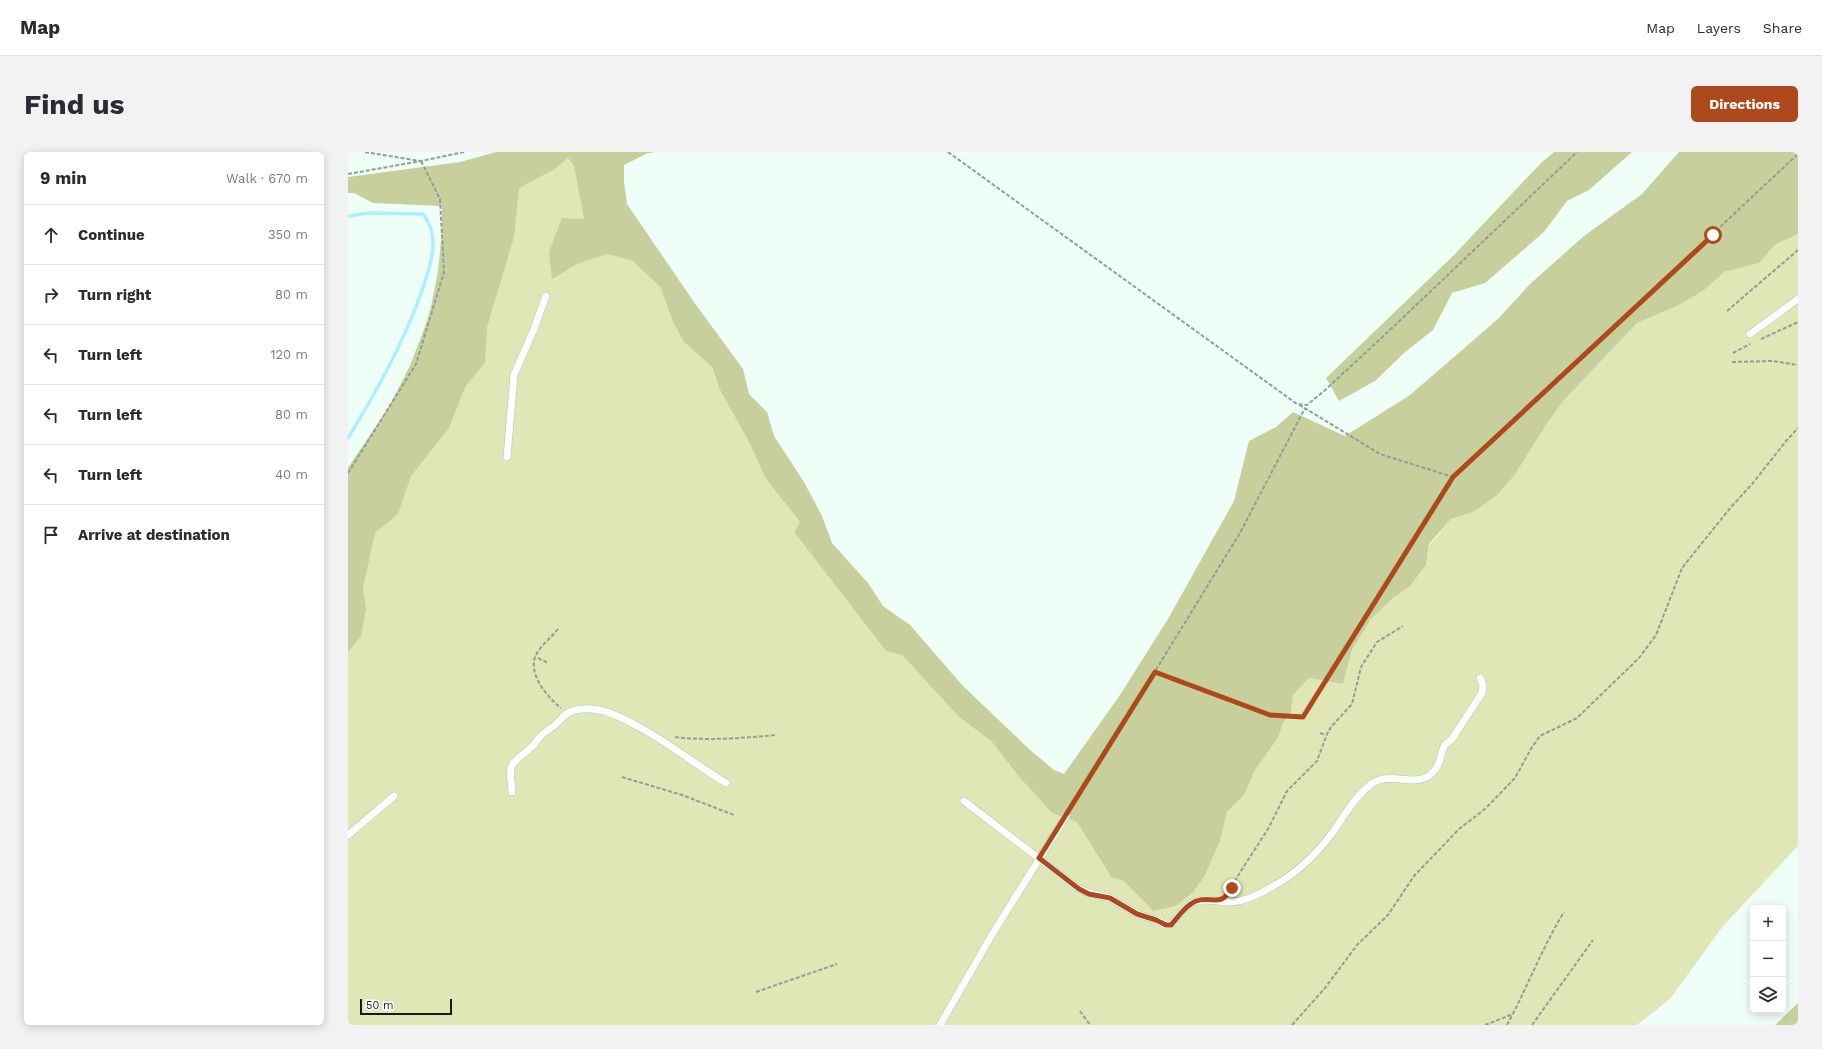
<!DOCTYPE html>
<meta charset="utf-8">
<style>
:root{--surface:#fff;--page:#f2f2f3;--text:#2b2b33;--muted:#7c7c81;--line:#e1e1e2;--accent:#ae481d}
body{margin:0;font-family:"Work Sans",sans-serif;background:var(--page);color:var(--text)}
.controls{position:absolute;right:12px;bottom:12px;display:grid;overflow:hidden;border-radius:6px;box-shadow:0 2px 10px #0003}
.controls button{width:36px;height:36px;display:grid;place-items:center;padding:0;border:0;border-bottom:1px solid var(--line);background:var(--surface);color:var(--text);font:20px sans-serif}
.scale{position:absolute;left:12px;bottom:10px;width:92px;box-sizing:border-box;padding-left:4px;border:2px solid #101f19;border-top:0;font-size:11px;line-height:14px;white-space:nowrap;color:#101f19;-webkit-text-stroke:3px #fff;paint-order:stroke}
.stop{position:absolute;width:12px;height:12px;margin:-9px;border:3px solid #ae481d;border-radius:50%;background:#fff}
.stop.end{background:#ae481d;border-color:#fff;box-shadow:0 1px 4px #0008}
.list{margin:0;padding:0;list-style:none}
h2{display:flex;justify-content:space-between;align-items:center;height:52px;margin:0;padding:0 16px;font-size:17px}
h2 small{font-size:13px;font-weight:400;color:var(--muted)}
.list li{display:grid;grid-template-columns:26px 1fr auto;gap:12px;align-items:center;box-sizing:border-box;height:60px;padding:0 16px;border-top:1px solid var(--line)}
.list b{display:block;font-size:15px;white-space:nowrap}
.list em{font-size:13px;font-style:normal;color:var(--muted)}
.icon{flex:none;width:22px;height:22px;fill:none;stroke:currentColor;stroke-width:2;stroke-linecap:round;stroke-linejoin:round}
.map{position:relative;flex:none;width:1450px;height:873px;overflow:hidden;border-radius:6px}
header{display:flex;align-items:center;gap:24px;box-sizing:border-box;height:56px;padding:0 20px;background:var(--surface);border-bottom:1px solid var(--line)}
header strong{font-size:19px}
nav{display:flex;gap:22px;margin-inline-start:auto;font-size:14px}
.intro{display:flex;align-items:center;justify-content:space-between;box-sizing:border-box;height:96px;padding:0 24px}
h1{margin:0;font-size:28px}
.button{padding:10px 18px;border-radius:6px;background:var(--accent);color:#fff;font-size:14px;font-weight:700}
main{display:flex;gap:24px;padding:0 24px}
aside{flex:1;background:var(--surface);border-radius:6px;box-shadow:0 2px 10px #0003}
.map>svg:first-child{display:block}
</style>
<header>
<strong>Map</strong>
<nav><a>Map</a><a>Layers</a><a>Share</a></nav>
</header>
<div class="intro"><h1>Find us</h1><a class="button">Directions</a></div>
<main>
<aside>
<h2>9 min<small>Walk · 670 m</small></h2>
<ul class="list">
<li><svg class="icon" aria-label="ahead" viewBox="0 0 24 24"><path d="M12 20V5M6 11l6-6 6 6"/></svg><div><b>Continue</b></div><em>350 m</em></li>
<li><svg class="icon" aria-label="right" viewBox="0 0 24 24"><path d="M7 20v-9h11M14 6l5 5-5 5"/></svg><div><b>Turn right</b></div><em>80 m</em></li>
<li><svg class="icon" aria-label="left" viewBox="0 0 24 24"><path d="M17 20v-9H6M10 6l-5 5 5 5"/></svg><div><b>Turn left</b></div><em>120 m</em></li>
<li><svg class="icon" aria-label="left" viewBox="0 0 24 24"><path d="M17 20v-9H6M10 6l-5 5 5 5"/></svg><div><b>Turn left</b></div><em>80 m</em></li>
<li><svg class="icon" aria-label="left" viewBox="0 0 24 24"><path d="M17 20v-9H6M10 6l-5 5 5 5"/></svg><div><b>Turn left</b></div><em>40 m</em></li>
<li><svg class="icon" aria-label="arrive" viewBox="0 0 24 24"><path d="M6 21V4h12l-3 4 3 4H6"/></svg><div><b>Arrive at destination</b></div></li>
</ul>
</aside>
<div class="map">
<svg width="1450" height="873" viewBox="0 0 1450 873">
<rect width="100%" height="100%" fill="#effff7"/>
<path fill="#dfe7b6" d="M 220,6 L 226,14 L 236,67 L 259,102 L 285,109 L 314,137 L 325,170 L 336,190 L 364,215 L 372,238 L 401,290 L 418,327 L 452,370 L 446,380 L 538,499 L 554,503 L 610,564 L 644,590 L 671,625 L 704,661 L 729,669 L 763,725 L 776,729 L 805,759 L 872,689 L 879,660 L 896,643 L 907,618 L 930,586 L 935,571 L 943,560 L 945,543 L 961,526 L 995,532 L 1004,498 L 1023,467 L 1045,446 L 1062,434 L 1078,413 L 1081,394 L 1103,367 L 1125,360 L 1166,324 L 1200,270 L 1217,247 L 1289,171 L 1329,154 L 1355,139 L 1376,120 L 1411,111 L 1428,92 L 1450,82 L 1450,694 L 1375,774 L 1322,847 L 1289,873 L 0,873 L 0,316 C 14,295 30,275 42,252 C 78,189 95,127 94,54 L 207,17 Z"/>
<path fill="#c7cf9c" d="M 148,0 L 306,0 L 298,2 L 276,13 L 276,30 L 279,52 L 348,153 L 395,217 L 401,242 L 419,260 L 426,284 L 456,330 L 474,364 L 484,391 L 520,431 L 535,454 L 562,473 L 614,533 L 682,598 L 706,618 L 716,622 L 772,543 L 820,467 L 886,349 L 901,289 L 928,275 L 945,260 L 997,284 L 1062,243 L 1150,167 L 1182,132 L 1236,84 L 1294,42 L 1331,0 L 1450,0 L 1450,82 L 1428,92 L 1411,111 L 1376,120 L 1355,139 L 1329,154 L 1289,171 L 1217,247 L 1200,270 L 1166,324 L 1148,344 L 1125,360 L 1103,367 L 1081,392 L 1078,413 L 1062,434 L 1045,446 L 1023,467 L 1004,498 L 995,532 L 961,526 L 945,543 L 943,560 L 935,571 L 930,586 L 907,618 L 896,643 L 879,660 L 872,689 L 856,725 L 845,740 L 828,754 L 805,759 L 776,729 L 763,725 L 729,670 L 704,661 L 671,625 L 644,590 L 610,564 L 554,503 L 538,499 L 446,380 L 452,370 L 418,327 L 401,290 L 372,238 L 364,215 L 336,190 L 325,170 L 313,136 L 285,109 L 259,102 L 229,112 L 204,127 L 201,100 L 214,66 L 236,67 L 226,14 L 220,6 L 207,17 L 171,36 L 166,85 L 139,175 L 137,211 L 117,235 L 101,276 L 63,324 L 50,362 L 27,381 L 15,436 L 18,457 L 13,484 L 0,500 L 0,316 L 42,253 L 62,214 L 82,162 L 90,120 L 94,81 L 94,54 L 25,51 L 6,41 L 0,41 L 0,25 L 112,10 Z
M 1206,0 L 1284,0 L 1241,38 L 1219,49 L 1196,80 L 1137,131 L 1104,141 L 1085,178 L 1056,201 L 1027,229 L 991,249 L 978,226 L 1105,104 L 1193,11 Z
M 1450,851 L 1450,873 L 1427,873 Z"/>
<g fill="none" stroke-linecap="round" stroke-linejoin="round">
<path stroke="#adeffe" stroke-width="3.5" d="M 0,64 L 21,61 L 75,62 C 81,70 85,80 85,90 C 85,108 78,127 72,144 C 54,194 28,240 0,286"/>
<defs>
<path id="service" d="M 1402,182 L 1450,147
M 159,305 L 166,223 L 186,177 L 198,144
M 164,640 C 164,632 161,623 163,616 C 166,606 181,600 188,590 C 192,583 199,579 206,574 C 213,568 217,560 227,558 C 241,555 257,558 269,564 C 308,581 342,609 378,631
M 616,649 L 731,737 L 741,741 L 762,746 L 789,762 L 808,768 L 818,773 L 823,773 C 830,765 837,754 846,750 C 857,745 868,750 879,750 C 896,751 913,741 927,733 C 949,721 970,700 985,680 C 996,664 1007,645 1022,633 C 1042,617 1066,637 1083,622 C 1094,613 1091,603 1097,593 C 1099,591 1102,589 1104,587 L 1134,541 L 1135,533 L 1132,526
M 0,683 L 46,644
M 592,873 L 645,781 L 718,664"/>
</defs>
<use href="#service" stroke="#a6ccba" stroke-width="8"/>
<path stroke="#8f9f98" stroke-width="2" stroke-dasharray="4 2" stroke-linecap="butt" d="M 17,0 L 72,9
M 600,0 L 949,252 L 959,253 L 976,239 L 1043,177 L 1229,0
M 0,22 L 73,9 L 116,0
M 1379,159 L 1450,98
M 1413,187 L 1450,170
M 1385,201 L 1402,192
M 1384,210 L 1425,209 L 1450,213
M 0,321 L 68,212 L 96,120 L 92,47 L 73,9
M 1105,325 L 1450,2
M 210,477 C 203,486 193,493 188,503 C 179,521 199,545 213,556
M 190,506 L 200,511
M 807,520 L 923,563 L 955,565 L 1105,325 L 1032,302 L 950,252
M 972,581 L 978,583
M 327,585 C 361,589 394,586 428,583
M 274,625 L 334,643 L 386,663
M 723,656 L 892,381 L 957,256
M 881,740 L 891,722 L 920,677 L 939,639 L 969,609 L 979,582 L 983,575 L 1004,552 L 1013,515 L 1029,490 L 1055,474
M 408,840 L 489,812
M 732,859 L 742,873
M 944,873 L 977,836 L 1009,793 L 1040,763 L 1066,724 L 1111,677 L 1137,657 L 1167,626 L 1184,595 L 1192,584 L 1229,566 L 1291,506 L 1308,483 L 1334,416 L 1383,355 L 1405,331 L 1438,289 L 1450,276
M 1137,873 L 1165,862
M 1159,873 C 1179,836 1194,796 1216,760
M 1184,873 L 1245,788"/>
<use href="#service" stroke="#fff" stroke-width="7"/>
</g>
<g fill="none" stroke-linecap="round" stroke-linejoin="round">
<path stroke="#ae481d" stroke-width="5" d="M 884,736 C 871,757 865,743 848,749 C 838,753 830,765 823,773 L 818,773 L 808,768 L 789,762 L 762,746 L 741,742 L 731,737 L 691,706 L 807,520 L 922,563 L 955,565 L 1105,325 L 1365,83"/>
</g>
</svg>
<div class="controls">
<button>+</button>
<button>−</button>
<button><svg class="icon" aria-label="layers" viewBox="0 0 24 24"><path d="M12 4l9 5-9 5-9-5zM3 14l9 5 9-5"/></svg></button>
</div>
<div class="scale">50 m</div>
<div class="stop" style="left:1365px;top:83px"></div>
<div class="stop end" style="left:884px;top:736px"></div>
</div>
</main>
